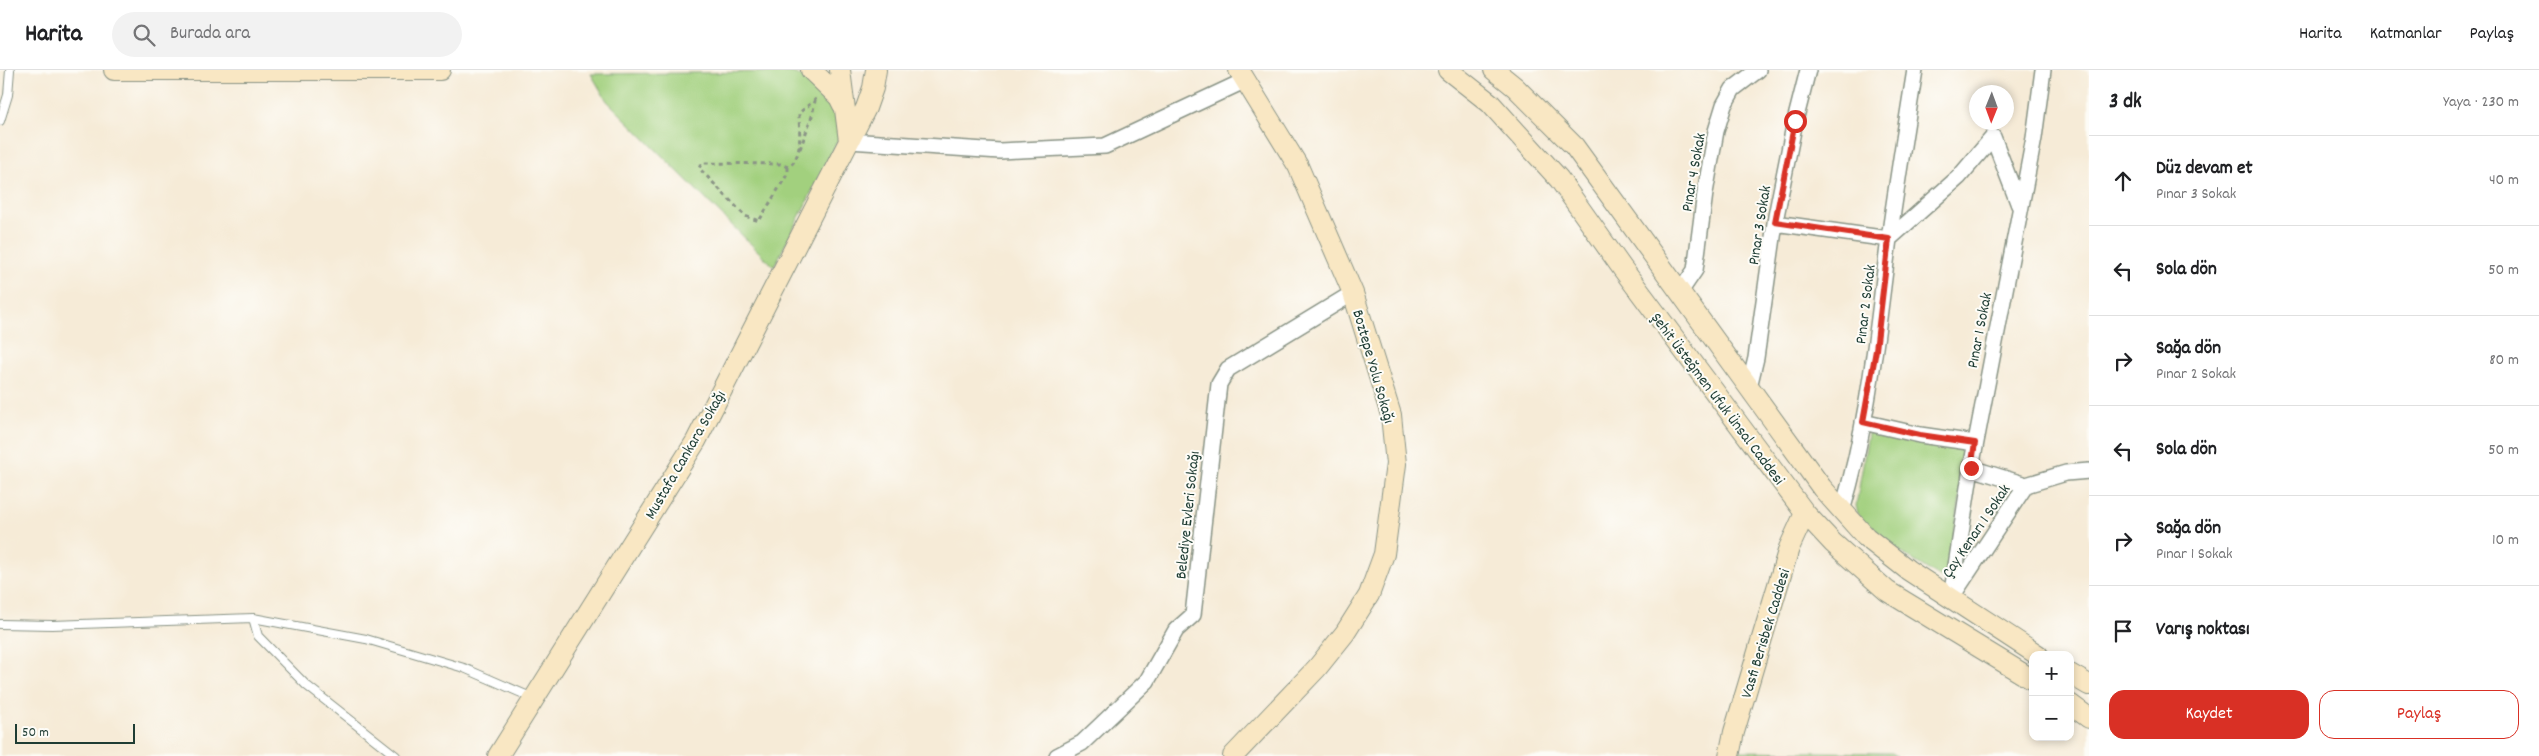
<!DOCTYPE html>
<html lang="tr">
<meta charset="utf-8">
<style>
:root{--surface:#fff;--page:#f2f2f2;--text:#202124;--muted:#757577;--line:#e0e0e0;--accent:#d93025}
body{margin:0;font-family:Dekko,sans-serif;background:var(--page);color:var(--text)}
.controls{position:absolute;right:15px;bottom:15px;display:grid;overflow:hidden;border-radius:10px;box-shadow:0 2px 8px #0003}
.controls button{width:45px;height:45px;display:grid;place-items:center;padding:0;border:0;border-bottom:1px solid var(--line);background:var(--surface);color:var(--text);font:25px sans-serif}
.compass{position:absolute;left:1969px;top:15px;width:45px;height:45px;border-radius:50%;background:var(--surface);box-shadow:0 2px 8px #0003;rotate:181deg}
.scale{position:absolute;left:15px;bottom:12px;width:120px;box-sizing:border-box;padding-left:5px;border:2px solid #1f3d34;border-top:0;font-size:14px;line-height:18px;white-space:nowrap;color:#1f3d34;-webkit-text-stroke:4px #fdfcf7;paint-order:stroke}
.stop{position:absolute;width:15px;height:15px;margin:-11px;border:4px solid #d93025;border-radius:50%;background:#fff}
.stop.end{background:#d93025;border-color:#fff;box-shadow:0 1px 5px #0008}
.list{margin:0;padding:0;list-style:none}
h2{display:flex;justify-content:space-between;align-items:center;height:65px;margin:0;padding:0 20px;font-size:21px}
h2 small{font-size:16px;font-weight:400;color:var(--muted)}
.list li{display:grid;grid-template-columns:32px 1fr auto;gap:15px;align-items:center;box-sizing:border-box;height:90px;padding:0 20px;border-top:1px solid var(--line)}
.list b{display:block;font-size:19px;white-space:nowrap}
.list p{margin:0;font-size:16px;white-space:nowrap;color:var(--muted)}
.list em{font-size:16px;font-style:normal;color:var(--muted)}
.actions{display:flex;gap:10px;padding:15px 20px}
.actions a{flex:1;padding:11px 0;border:1px solid var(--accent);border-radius:15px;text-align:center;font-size:18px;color:var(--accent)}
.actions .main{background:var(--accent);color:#fff}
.icon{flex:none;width:28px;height:28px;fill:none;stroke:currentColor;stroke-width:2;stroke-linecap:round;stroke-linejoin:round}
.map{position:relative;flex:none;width:2089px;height:686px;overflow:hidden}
header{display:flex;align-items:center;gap:30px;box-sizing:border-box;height:70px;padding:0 25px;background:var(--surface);border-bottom:1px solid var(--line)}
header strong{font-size:24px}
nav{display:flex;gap:28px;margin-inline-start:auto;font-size:18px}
.search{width:350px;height:45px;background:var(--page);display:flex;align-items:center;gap:12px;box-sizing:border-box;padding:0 18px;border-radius:28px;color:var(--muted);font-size:19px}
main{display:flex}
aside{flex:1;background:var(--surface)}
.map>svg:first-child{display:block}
</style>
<header>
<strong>Harita</strong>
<div class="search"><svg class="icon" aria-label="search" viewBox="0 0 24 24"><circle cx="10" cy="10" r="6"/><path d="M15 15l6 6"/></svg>Burada ara</div>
<nav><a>Harita</a><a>Katmanlar</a><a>Paylaş</a></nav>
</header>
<main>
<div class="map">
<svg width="2089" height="686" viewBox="0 0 2089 686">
<rect width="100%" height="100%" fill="#fdfcf7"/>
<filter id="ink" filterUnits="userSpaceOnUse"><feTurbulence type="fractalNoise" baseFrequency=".02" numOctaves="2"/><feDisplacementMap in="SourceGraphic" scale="10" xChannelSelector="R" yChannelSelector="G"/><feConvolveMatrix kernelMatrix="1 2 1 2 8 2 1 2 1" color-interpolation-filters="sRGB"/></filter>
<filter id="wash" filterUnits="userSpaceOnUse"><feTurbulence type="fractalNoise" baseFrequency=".0096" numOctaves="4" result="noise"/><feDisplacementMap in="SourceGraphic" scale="20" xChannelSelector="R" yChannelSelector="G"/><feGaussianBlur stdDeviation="1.12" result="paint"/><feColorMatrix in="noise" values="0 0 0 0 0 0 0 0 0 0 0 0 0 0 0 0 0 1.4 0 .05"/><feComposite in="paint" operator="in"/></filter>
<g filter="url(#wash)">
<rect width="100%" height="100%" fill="#f6ebd7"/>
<path fill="#a2d07e" stroke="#608659" d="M 788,2 C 817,7 839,37 840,66 L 774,197 L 607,31 L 591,4 Z
M 1869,358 L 1968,380 L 1946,511 L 1883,471 L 1859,448 L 1856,436 Z
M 1737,681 L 1892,683 L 1897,686 L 1737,686 Z"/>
</g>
<g filter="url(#ink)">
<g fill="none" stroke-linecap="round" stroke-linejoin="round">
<defs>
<path id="lane" d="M 0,51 L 8,25 L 10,0
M 253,548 L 258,566 L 306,615 L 396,686
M 0,554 L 52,555 L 253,548 L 366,569 L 464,598 L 533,628"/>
<path id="street" d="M 849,71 L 1000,81 L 1105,76 L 1246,10
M 1775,153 L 1889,169 L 1959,107 L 1993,67 L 2019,135
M 1680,222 L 1695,200 L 1705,123 L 1716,61 L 1724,35 L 1733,19 L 1758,0
M 1749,317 L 1756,288 L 1776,146 L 1795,51 L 1808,0
M 1863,352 L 1920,365 L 1975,373
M 1971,398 L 2026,415
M 1842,441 C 1869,352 1877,260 1889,169 C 1897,112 1906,56 1915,0
M 1953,525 L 2026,415 L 2066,403 L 2089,401
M 1951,528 L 1971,398 L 2034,68 L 2043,0
M 1057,686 L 1082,673 L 1147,611 L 1176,560 L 1193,545 L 1219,314 L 1228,299 L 1353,223"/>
<path id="secondary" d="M 114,0 L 440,0
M 811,0 L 839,27 L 843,35
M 840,0 L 849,71
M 1448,0 L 1490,33 L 1559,109 L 1622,198 L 1805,443 L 1833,473 L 1887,521 L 2033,610
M 1494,0 L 1515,17 L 1574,76 L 1822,418 L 1866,467 L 1908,500 L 2038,585
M 2070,604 L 2089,615
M 2070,634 L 2089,648
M 498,686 L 696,371 L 866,38 L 873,18 L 876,0
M 1233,686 L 1317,598 L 1345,563 L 1369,525 L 1384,484 L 1396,394 L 1391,345 L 1353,223 L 1298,96 L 1239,0
M 1729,686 L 1734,662 L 1789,478 L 1805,443"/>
</defs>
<use href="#lane" stroke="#8a9486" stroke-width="10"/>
<use href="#street" stroke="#8a9486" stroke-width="18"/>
<use href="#secondary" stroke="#8a9486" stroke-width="22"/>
<path stroke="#8a9486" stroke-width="3" stroke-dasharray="4 4" stroke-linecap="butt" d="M 800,79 L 812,46 L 815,31
M 788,97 L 788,103 L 759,151 L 745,146 L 699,98 L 702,93 L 780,94 L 788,97 C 804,87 799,60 799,43 L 816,29"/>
<use href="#lane" stroke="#fff" stroke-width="8"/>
<use href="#street" stroke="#fff" stroke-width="15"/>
<use href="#secondary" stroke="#f9e7c3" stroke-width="20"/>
</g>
</g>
<g fill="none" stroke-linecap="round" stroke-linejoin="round" filter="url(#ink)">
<path stroke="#d93025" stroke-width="6" d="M 1795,51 L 1775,152 L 1889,169 L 1876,280 L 1863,352 L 1920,365 L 1975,373 L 1971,398"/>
</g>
<g text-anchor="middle" stroke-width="4" stroke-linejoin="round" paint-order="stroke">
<g font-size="16" fill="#1f3d34" stroke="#fdfcf7">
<text transform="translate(1692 102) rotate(-80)" y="6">Pınar 4 Sokak</text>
<text transform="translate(1758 155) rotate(-81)" y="6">Pınar 3 Sokak</text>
<text transform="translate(1864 234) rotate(-83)" y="6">Pınar 2 Sokak</text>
<text transform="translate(1978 260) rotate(-79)" y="6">Pınar 1 Sokak</text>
<text transform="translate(1375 296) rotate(74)" y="6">Boztepe Yolu Sokağı</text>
<text transform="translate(1719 328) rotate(53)" y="6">Şehit Üsteğmen Ufuk Ünsal Caddesi</text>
<text transform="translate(684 384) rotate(-60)" y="6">Mustafa Cankara Sokağı</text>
<text transform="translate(1186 445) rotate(-84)" y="6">Belediye Evleri Sokağı</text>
<text transform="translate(1975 460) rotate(-56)" y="6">Çay Kenarı 1 Sokak</text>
<text transform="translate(1764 563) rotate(-73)" y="6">Vasfi Berisbek Caddesi</text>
</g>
</g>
</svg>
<div class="controls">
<button>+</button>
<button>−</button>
</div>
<svg class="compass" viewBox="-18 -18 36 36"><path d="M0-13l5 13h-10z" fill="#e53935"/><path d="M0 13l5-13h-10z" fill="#757577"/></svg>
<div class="scale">50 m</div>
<div class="stop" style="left:1795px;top:51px"></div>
<div class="stop end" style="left:1971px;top:398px"></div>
</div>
<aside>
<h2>3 dk<small>Yaya · 230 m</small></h2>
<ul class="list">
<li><svg class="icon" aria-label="ahead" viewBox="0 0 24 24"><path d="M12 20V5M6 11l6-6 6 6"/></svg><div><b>Düz devam et</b><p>Pınar 3 Sokak</p></div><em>40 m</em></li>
<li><svg class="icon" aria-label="left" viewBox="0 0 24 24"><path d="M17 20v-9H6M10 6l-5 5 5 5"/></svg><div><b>Sola dön</b></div><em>50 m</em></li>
<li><svg class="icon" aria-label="right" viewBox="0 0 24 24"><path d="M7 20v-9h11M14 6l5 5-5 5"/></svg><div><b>Sağa dön</b><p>Pınar 2 Sokak</p></div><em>80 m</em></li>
<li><svg class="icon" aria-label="left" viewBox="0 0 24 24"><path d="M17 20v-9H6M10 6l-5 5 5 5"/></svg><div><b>Sola dön</b></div><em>50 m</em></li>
<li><svg class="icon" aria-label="right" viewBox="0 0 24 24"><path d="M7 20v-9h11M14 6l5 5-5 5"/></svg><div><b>Sağa dön</b><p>Pınar 1 Sokak</p></div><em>10 m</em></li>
<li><svg class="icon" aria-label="arrive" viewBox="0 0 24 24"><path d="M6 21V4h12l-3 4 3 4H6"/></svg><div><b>Varış noktası</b></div></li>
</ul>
<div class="actions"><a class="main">Kaydet</a><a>Paylaş</a></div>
</aside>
</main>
